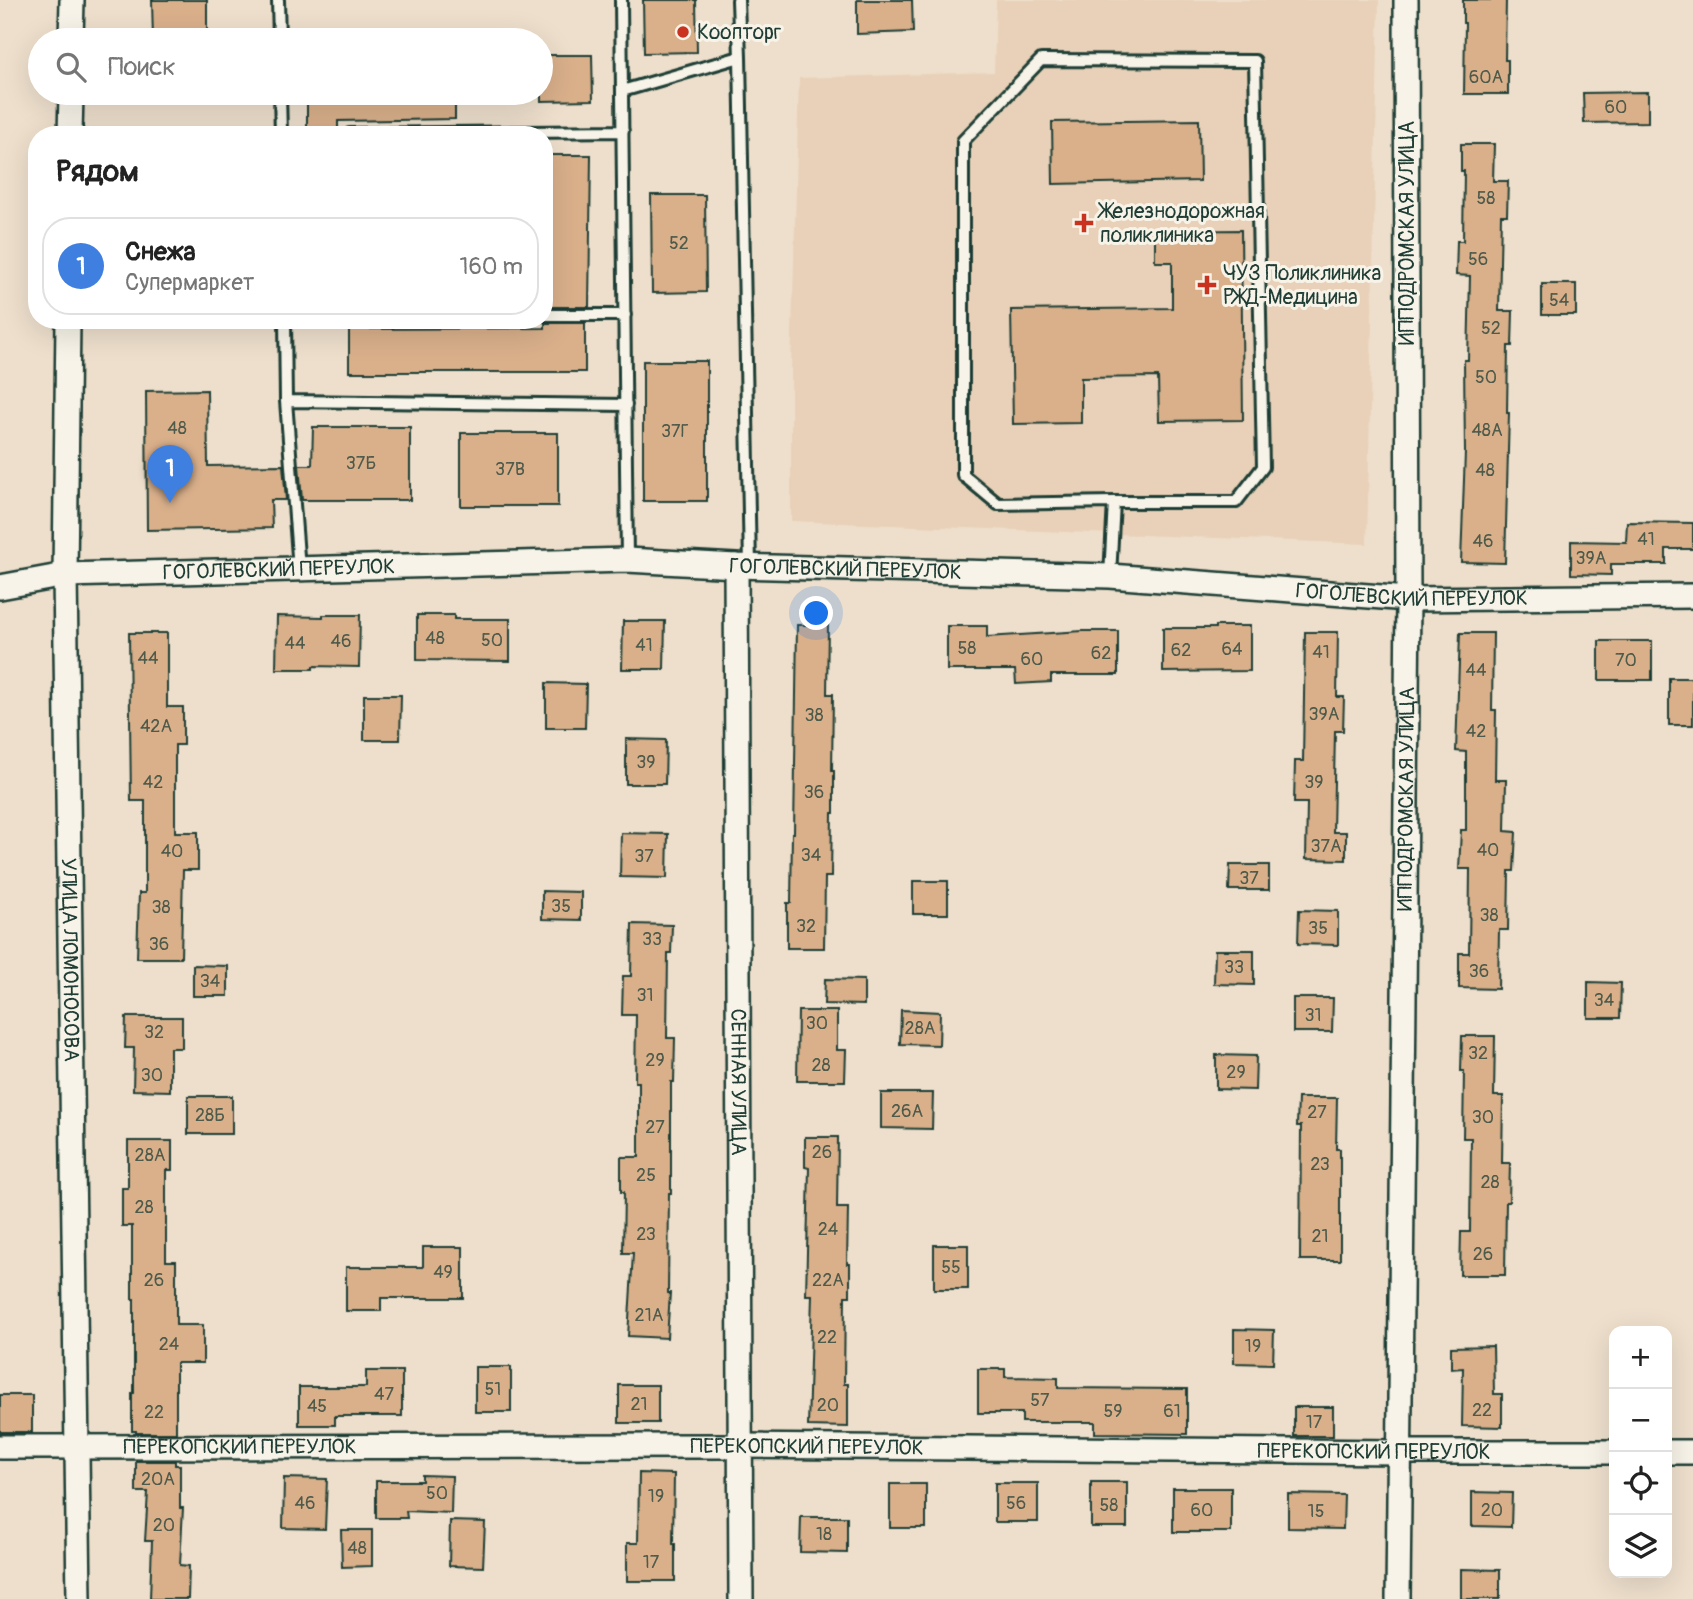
<!DOCTYPE html>
<html lang="ru">
<meta charset="utf-8">
<style>
:root{--surface:#fff;--page:#f6f6f6;--text:#222;--muted:#767676;--line:#e0e0e0;--accent:#c8321e}
body{margin:0;font-family:Pangolin,sans-serif;background:var(--page);color:var(--text)}
.controls{position:absolute;right:21px;bottom:21px;display:grid;overflow:hidden;border-radius:14px;box-shadow:0 7px 28px #0002}
.controls button{width:63px;height:63px;display:grid;place-items:center;padding:0;border:0;border-bottom:2px solid var(--line);background:var(--surface);color:var(--text);font:35px sans-serif}
.you{position:absolute;left:817px;top:614px;width:24px;height:24px;margin:-18px;border:5px solid #fff;border-radius:50%;background:#1a73e8;box-shadow:0 0 0 10px #1a73e833}
.badge{display:grid;place-items:center;width:46px;height:46px;border-radius:50%;background:var(--accent);color:#fff;font-size:23px;font-weight:700}
.pin{position:absolute;translate:-50% -58px;filter:drop-shadow(0 2px 4px #0008)}
.pin::after{content:'';position:absolute;top:37px;width:24px;height:21px;background:inherit;clip-path:polygon(0 0,100% 0,50% 100%)}
.list{margin:0;padding:0;list-style:none}
h2{display:flex;justify-content:space-between;align-items:center;height:91px;margin:0;padding:0 28px;font-size:30px}
h2 small{font-size:23px;font-weight:400;color:var(--muted)}
.list li{display:grid;grid-template-columns:46px 1fr auto;gap:21px;align-items:center;box-sizing:border-box;height:98px;margin:0 14px 14px;padding:0 14px;border:2px solid var(--line);border-radius:28px}
.list b{display:block;font-size:26px;white-space:nowrap}
.list p{margin:0;font-size:23px;white-space:nowrap;color:var(--muted)}
.list em{font-size:23px;font-style:normal;color:var(--muted)}
.icon{flex:none;width:38px;height:38px;fill:none;stroke:currentColor;stroke-width:2;stroke-linecap:round;stroke-linejoin:round}
.map{position:relative;flex:none;width:1693px;height:1599px;overflow:hidden}
.search{position:absolute;background:var(--surface);box-shadow:0 7px 28px #0002;left:28px;top:28px;width:525px;height:77px;display:flex;align-items:center;gap:18px;box-sizing:border-box;padding:0 24px;border-radius:38px;color:var(--muted);font-size:26px}
.panel{position:absolute;background:var(--surface);box-shadow:0 7px 28px #0002;left:28px;top:126px;width:525px;height:203px;border-radius:28px}
.map>svg:first-child{display:block}
</style>
<div class="map">
<svg width="1693" height="1599" viewBox="0 0 1693 1599">
<rect width="100%" height="100%" fill="#eedfcc"/>
<filter id="ink" filterUnits="userSpaceOnUse"><feTurbulence type="fractalNoise" baseFrequency=".0143" numOctaves="2"/><feDisplacementMap in="SourceGraphic" scale="14" xChannelSelector="R" yChannelSelector="G"/><feConvolveMatrix kernelMatrix="1 2 1 2 8 2 1 2 1" color-interpolation-filters="sRGB"/></filter>
<g filter="url(#ink)">
<path fill="#e8d1b8" d="M 996,0 L 1379,0 L 1367,544 L 791,521 L 791,369 L 799,78 L 994,72 Z"/>
<path fill="#dab08b" stroke="#1f3d34" stroke-width="2" d="M 152,0 L 207,0 L 207,40 L 153,40 Z
M 643,0 L 696,0 L 697,52 L 644,53 Z
M 857,0 L 912,0 L 913,32 L 857,34 Z
M 1463,0 L 1506,0 L 1505,60 L 1508,60 L 1508,94 L 1464,94 L 1465,23 L 1463,23 Z
M 541,55 L 592,55 L 593,100 L 541,101 Z
M 1648,92 L 1648,122 L 1584,123 L 1583,93 Z
M 307,93 L 455,93 L 455,119 L 338,121 L 338,135 L 307,135 Z
M 1199,120 L 1200,181 L 1053,184 L 1052,122 Z
M 1461,144 L 1494,144 L 1493,181 L 1508,181 L 1507,215 L 1501,215 L 1499,311 L 1513,311 L 1512,346 L 1508,346 L 1507,413 L 1509,413 L 1505,563 L 1461,562 L 1465,452 L 1464,360 L 1468,360 L 1470,276 L 1456,275 L 1457,241 L 1463,241 L 1464,171 L 1461,171 Z
M 547,155 L 591,155 L 589,307 L 545,307 Z
M 651,195 L 705,195 L 706,292 L 652,293 Z
M 1241,230 L 1243,420 L 1159,421 L 1158,377 L 1081,378 L 1081,423 L 1013,424 L 1011,310 L 1172,308 L 1172,262 L 1155,262 L 1155,231 Z
M 1542,284 L 1576,284 L 1576,315 L 1542,315 Z
M 545,323 L 585,323 L 585,372 L 349,372 L 349,329 L 545,328 Z
M 643,361 L 707,361 L 707,501 L 643,501 Z
M 207,390 L 208,466 L 283,465 L 286,500 L 271,500 L 272,528 L 147,530 L 146,391 Z
M 313,427 L 410,427 L 410,500 L 302,500 L 299,465 L 312,465 Z
M 461,433 L 558,433 L 558,506 L 461,506 Z
M 1627,522 L 1693,523 L 1693,549 L 1666,549 L 1666,564 L 1611,564 L 1611,575 L 1571,574 L 1571,541 L 1626,542 Z
M 323,615 L 360,615 L 359,667 L 313,666 L 313,669 L 276,669 L 277,616 L 323,617 Z
M 417,615 L 454,615 L 454,619 L 510,619 L 510,661 L 417,660 Z
M 623,621 L 665,621 L 664,669 L 622,669 Z
M 797,625 L 828,625 L 827,694 L 833,694 L 832,771 L 834,771 L 834,813 L 832,813 L 831,877 L 825,877 L 824,948 L 787,948 L 787,903 L 791,903 L 792,833 L 794,833 Z
M 947,626 L 987,626 L 987,637 L 1083,631 L 1118,631 L 1118,675 L 1051,675 L 1051,682 L 1016,684 L 1015,670 L 947,670 Z
M 1215,626 L 1250,626 L 1250,671 L 1163,672 L 1163,628 L 1215,628 Z
M 1305,632 L 1338,632 L 1337,697 L 1344,697 L 1343,731 L 1335,731 L 1333,832 L 1346,832 L 1346,860 L 1306,859 L 1307,803 L 1294,803 L 1295,761 L 1303,761 Z
M 129,633 L 167,633 L 167,707 L 183,707 L 183,745 L 175,745 L 175,832 L 198,832 L 198,870 L 183,870 L 181,958 L 137,958 L 139,893 L 145,893 L 145,801 L 131,801 Z
M 1460,633 L 1493,633 L 1492,710 L 1496,710 L 1495,780 L 1506,780 L 1505,831 L 1516,832 L 1514,871 L 1509,871 L 1508,930 L 1499,930 L 1498,989 L 1459,988 L 1459,953 L 1469,953 L 1470,869 L 1459,869 L 1461,830 L 1466,830 L 1466,752 L 1456,751 Z
M 1599,641 L 1652,641 L 1652,680 L 1599,680 Z
M 1669,678 L 1693,678 L 1693,725 L 1669,725 Z
M 546,683 L 586,684 L 585,728 L 546,728 Z
M 364,695 L 401,695 L 400,740 L 364,740 Z
M 626,739 L 666,740 L 665,784 L 626,784 Z
M 621,833 L 668,834 L 667,878 L 620,877 Z
M 1230,865 L 1269,865 L 1269,890 L 1229,890 Z
M 913,881 L 948,881 L 948,914 L 913,914 Z
M 542,891 L 581,892 L 581,920 L 542,919 Z
M 1299,910 L 1338,911 L 1338,945 L 1298,944 Z
M 632,924 L 672,925 L 671,953 L 668,953 L 667,1038 L 675,1038 L 674,1082 L 671,1082 L 671,1193 L 669,1193 L 668,1293 L 670,1293 L 667,1338 L 628,1336 L 633,1253 L 623,1253 L 624,1192 L 621,1192 L 621,1157 L 639,1157 L 639,1082 L 635,1082 L 636,1015 L 622,1015 L 623,976 L 631,976 Z
M 1215,950 L 1254,950 L 1254,985 L 1214,984 Z
M 193,965 L 228,966 L 228,996 L 193,996 Z
M 825,979 L 864,980 L 864,1005 L 824,1004 Z
M 1588,982 L 1621,983 L 1620,1018 L 1588,1018 Z
M 1293,998 L 1333,998 L 1332,1032 L 1293,1032 Z
M 901,1010 L 940,1012 L 939,1045 L 900,1044 Z
M 798,1011 L 837,1011 L 837,1050 L 846,1050 L 845,1081 L 797,1081 Z
M 126,1017 L 182,1017 L 182,1048 L 170,1048 L 170,1091 L 133,1090 L 134,1048 L 125,1048 Z
M 1462,1036 L 1495,1036 L 1494,1096 L 1503,1096 L 1502,1163 L 1510,1163 L 1509,1202 L 1506,1202 L 1505,1275 L 1460,1275 L 1461,1232 L 1470,1232 L 1471,1138 L 1463,1138 L 1464,1071 L 1461,1071 Z
M 1216,1055 L 1256,1056 L 1255,1090 L 1216,1089 Z
M 881,1093 L 933,1093 L 932,1129 L 881,1128 Z
M 188,1096 L 232,1096 L 232,1134 L 188,1134 Z
M 1298,1098 L 1337,1098 L 1336,1149 L 1340,1149 L 1340,1260 L 1300,1260 L 1301,1126 L 1297,1126 Z
M 805,1137 L 838,1137 L 837,1208 L 848,1208 L 847,1264 L 850,1264 L 850,1296 L 845,1296 L 844,1384 L 848,1384 L 848,1427 L 808,1426 L 812,1295 L 806,1295 L 809,1168 L 805,1167 Z
M 128,1141 L 172,1141 L 172,1170 L 166,1170 L 166,1261 L 176,1261 L 176,1325 L 203,1325 L 203,1363 L 176,1363 L 176,1433 L 136,1433 L 136,1431 L 132,1431 L 132,1393 L 134,1393 L 134,1299 L 132,1299 L 132,1226 L 122,1226 L 122,1188 L 128,1188 Z
M 934,1245 L 968,1245 L 968,1289 L 934,1289 Z
M 423,1247 L 463,1247 L 463,1298 L 381,1298 L 381,1311 L 346,1311 L 346,1267 L 423,1267 Z
M 1234,1329 L 1274,1330 L 1273,1364 L 1234,1363 Z
M 1493,1346 L 1494,1394 L 1502,1394 L 1502,1427 L 1462,1426 L 1463,1368 L 1451,1369 L 1451,1347 Z
M 475,1367 L 511,1367 L 511,1412 L 475,1412 Z
M 978,1369 L 1005,1369 L 1005,1377 L 1058,1378 L 1058,1388 L 1187,1389 L 1187,1434 L 1095,1433 L 1095,1422 L 1022,1422 L 1022,1413 L 978,1413 Z
M 366,1371 L 402,1371 L 402,1416 L 335,1416 L 335,1425 L 299,1425 L 299,1387 L 366,1387 Z
M 619,1385 L 658,1385 L 658,1423 L 619,1423 Z
M 0,1395 L 32,1395 L 32,1432 L 0,1432 Z
M 1294,1407 L 1333,1407 L 1333,1436 L 1294,1436 Z
M 136,1461 L 175,1461 L 175,1465 L 180,1465 L 180,1508 L 183,1508 L 180,1565 L 189,1566 L 188,1599 L 150,1599 L 152,1541 L 145,1541 L 148,1492 L 136,1492 Z
M 639,1473 L 674,1474 L 673,1544 L 675,1544 L 675,1581 L 627,1581 L 627,1543 L 638,1543 Z
M 422,1475 L 452,1476 L 451,1513 L 406,1511 L 407,1518 L 376,1518 L 376,1481 L 422,1481 Z
M 284,1478 L 327,1479 L 325,1529 L 283,1528 Z
M 1091,1482 L 1127,1482 L 1127,1527 L 1091,1527 Z
M 995,1483 L 1038,1483 L 1038,1522 L 995,1522 Z
M 890,1484 L 926,1484 L 926,1528 L 890,1528 Z
M 1173,1488 L 1231,1488 L 1231,1532 L 1173,1532 Z
M 1472,1492 L 1512,1493 L 1511,1527 L 1472,1526 Z
M 1288,1494 L 1344,1495 L 1343,1529 L 1288,1528 Z
M 801,1517 L 847,1517 L 847,1553 L 800,1552 Z
M 450,1521 L 485,1522 L 483,1567 L 449,1566 Z
M 341,1530 L 372,1530 L 372,1566 L 342,1567 Z
M 1461,1569 L 1500,1570 L 1500,1599 L 1461,1599 Z"/>
<g fill="none" stroke-linecap="round" stroke-linejoin="round">
<defs>
<path id="lane" d="M 278,0 L 279,40
M 621,0 L 627,560
M 740,57 L 750,566
M 622,91 L 740,57 L 738,0
M 280,93 L 281,135
M 350,134 L 623,131
M 544,315 L 625,315
M 285,320 L 286,401 L 626,405
M 286,401 L 299,569
M 1110,576 L 1114,502 L 1236,502 L 1263,467 L 1255,61 L 1041,60 L 963,141 L 963,475 L 998,504 L 1114,502"/>
<g id="street">
<path d="M 71,40 L 72,0"/>
<path d="M 70,135 L 71,93"/>
<path id="s1" d="M 68,320 L 65,575 L 79,1599"/>
<path id="s2" d="M 736,566 L 741,1599"/>
<path id="s3" d="M 0,587 L 65,575 L 627,560 L 736,566 L 1110,576 L 1408,599 L 1693,596"/>
<path id="s4" d="M 0,1447 L 740,1446 L 1400,1452 L 1614,1452"/>
<path d="M 1667,1452 L 1693,1452"/>
<path id="s5" d="M 1398,1599 L 1408,599 L 1406,0"/>
</g>
</defs>
<use href="#lane" stroke="#1f3d34" stroke-width="16"/>
<use href="#street" stroke="#1f3d34" stroke-width="28"/>
<use href="#lane" stroke="#f7f3e8" stroke-width="10"/>
<use href="#street" stroke="#f7f3e8" stroke-width="23"/>
</g>
</g>
<g fill="#c8321e" stroke="#f7f3e8" stroke-width="2.5">
<circle cx="683" cy="32" r="7"/>
<path d="M1080.5 212.5h7v7h7v7h-7v7h-7v-7h-7v-7h7z"/>
<path d="M1203.5 274.5h7v7h7v7h-7v7h-7v-7h-7v-7h7z"/>
</g>
<g text-anchor="middle" stroke-width="6" stroke-linejoin="round" paint-order="stroke">
<g font-size="18" fill="#4e5a4a">
<text x="1486" y="83">60А</text>
<text x="1616" y="113">60</text>
<text x="1486" y="204">58</text>
<text x="679" y="249">52</text>
<text x="1478" y="265">56</text>
<text x="1559" y="306">54</text>
<text x="1491" y="334">52</text>
<text x="1486" y="383">50</text>
<text x="177" y="434">48</text>
<text x="1487" y="436">48А</text>
<text x="675" y="437">37Г</text>
<text x="361" y="469">37Б</text>
<text x="510" y="475">37В</text>
<text x="1485" y="476">48</text>
<text x="1646" y="545">41</text>
<text x="1483" y="547">46</text>
<text x="1591" y="564">39А</text>
<text x="435" y="644">48</text>
<text x="492" y="646">50</text>
<text x="341" y="647">46</text>
<text x="295" y="649">44</text>
<text x="644" y="651">41</text>
<text x="967" y="654">58</text>
<text x="1232" y="655">64</text>
<text x="1181" y="656">62</text>
<text x="1321" y="658">41</text>
<text x="1101" y="659">62</text>
<text x="148" y="664">44</text>
<text x="1032" y="665">60</text>
<text x="1626" y="666">70</text>
<text x="1476" y="676">44</text>
<text x="1324" y="720">39А</text>
<text x="814" y="721">38</text>
<text x="156" y="732">42А</text>
<text x="1476" y="737">42</text>
<text x="646" y="768">39</text>
<text x="153" y="788">42</text>
<text x="1314" y="788">39</text>
<text x="814" y="798">36</text>
<text x="1326" y="852">37А</text>
<text x="1488" y="856">40</text>
<text x="172" y="857">40</text>
<text x="811" y="861">34</text>
<text x="644" y="862">37</text>
<text x="1249" y="884">37</text>
<text x="561" y="912">35</text>
<text x="161" y="913">38</text>
<text x="1489" y="921">38</text>
<text x="806" y="932">32</text>
<text x="1318" y="934">35</text>
<text x="652" y="945">33</text>
<text x="159" y="950">36</text>
<text x="1234" y="973">33</text>
<text x="1479" y="977">36</text>
<text x="210" y="987">34</text>
<text x="645" y="1001">31</text>
<text x="1604" y="1006">34</text>
<text x="1313" y="1021">31</text>
<text x="817" y="1029">30</text>
<text x="920" y="1034">28А</text>
<text x="154" y="1038">32</text>
<text x="1478" y="1059">32</text>
<text x="655" y="1066">29</text>
<text x="821" y="1071">28</text>
<text x="1236" y="1078">29</text>
<text x="152" y="1081">30</text>
<text x="907" y="1117">26А</text>
<text x="1317" y="1118">27</text>
<text x="210" y="1121">28Б</text>
<text x="1483" y="1123">30</text>
<text x="655" y="1133">27</text>
<text x="822" y="1158">26</text>
<text x="150" y="1161">28А</text>
<text x="1320" y="1170">23</text>
<text x="646" y="1181">25</text>
<text x="1490" y="1188">28</text>
<text x="144" y="1213">28</text>
<text x="828" y="1235">24</text>
<text x="646" y="1240">23</text>
<text x="1320" y="1242">21</text>
<text x="1483" y="1260">26</text>
<text x="951" y="1273">55</text>
<text x="443" y="1278">49</text>
<text x="154" y="1286">26</text>
<text x="828" y="1286">22А</text>
<text x="649" y="1321">21А</text>
<text x="827" y="1343">22</text>
<text x="169" y="1350">24</text>
<text x="1253" y="1352">19</text>
<text x="493" y="1395">51</text>
<text x="384" y="1400">47</text>
<text x="1040" y="1406">57</text>
<text x="639" y="1410">21</text>
<text x="828" y="1411">20</text>
<text x="317" y="1412">45</text>
<text x="1482" y="1416">22</text>
<text x="1113" y="1417">59</text>
<text x="1172" y="1417">61</text>
<text x="154" y="1418">22</text>
<text x="1314" y="1428">17</text>
<text x="158" y="1485">20А</text>
<text x="437" y="1499">50</text>
<text x="656" y="1502">19</text>
<text x="305" y="1509">46</text>
<text x="1016" y="1509">56</text>
<text x="1109" y="1511">58</text>
<text x="1202" y="1516">60</text>
<text x="1492" y="1516">20</text>
<text x="1316" y="1517">15</text>
<text x="164" y="1531">20</text>
<text x="824" y="1540">18</text>
<text x="357" y="1554">48</text>
<text x="651" y="1568">17</text>
</g>
<g font-size="21" fill="#1f3d34" stroke="#f7f3e8" text-anchor="start">
<text x="697" y="39">Коопторг</text>
<text x="1100" y="218">Железнодорожная<tspan x="1100" dy="24">поликлиника</tspan></text>
<text x="1223" y="280">ЧУЗ Поликлиника<tspan x="1223" dy="24">РЖД-Медицина</tspan></text>
</g>
<g font-size="21" fill="#1f3d34" stroke="#f7f3e8">
<text transform="translate(1407 233) rotate(-90)" y="7">ИППОДРОМСКАЯ УЛИЦА</text>
<text dy="7" stroke="none"><textPath href="#s3" startOffset="280">ГОГОЛЕВСКИЙ ПЕРЕУЛОК</textPath></text>
<text dy="7" stroke="none"><textPath href="#s3" startOffset="847">ГОГОЛЕВСКИЙ ПЕРЕУЛОК</textPath></text>
<text dy="7" stroke="none"><textPath href="#s3" startOffset="1414">ГОГОЛЕВСКИЙ ПЕРЕУЛОК</textPath></text>
<text dy="7" stroke="none"><textPath href="#s5" startOffset="800">ИППОДРОМСКАЯ УЛИЦА</textPath></text>
<text dy="7" stroke="none"><textPath href="#s1" startOffset="640">УЛИЦА ЛОМОНОСОВА</textPath></text>
<text dy="7" stroke="none"><textPath href="#s2" startOffset="516">СЕННАЯ УЛИЦА</textPath></text>
<text dy="7" stroke="none"><textPath href="#s4" startOffset="240">ПЕРЕКОПСКИЙ ПЕРЕУЛОК</textPath></text>
<text dy="7" stroke="none"><textPath href="#s4" startOffset="807">ПЕРЕКОПСКИЙ ПЕРЕУЛОК</textPath></text>
<text dy="7" stroke="none"><textPath href="#s4" startOffset="1374">ПЕРЕКОПСКИЙ ПЕРЕУЛОК</textPath></text>
</g>
</g>
</svg>
<div class="controls">
<button>+</button>
<button>−</button>
<button><svg class="icon" aria-label="locate" viewBox="0 0 24 24"><circle cx="12" cy="12" r="6"/><path d="M12 2v4M12 18v4M2 12h4M18 12h4"/></svg></button>
<button><svg class="icon" aria-label="layers" viewBox="0 0 24 24"><path d="M12 4l9 5-9 5-9-5zM3 14l9 5 9-5"/></svg></button>
</div>
<div class="you"></div>
<div class="pin badge" style="left:170px;top:503px;background:#3f7fe0">1</div>
<div class="search"><svg class="icon" aria-label="search" viewBox="0 0 24 24"><circle cx="10" cy="10" r="6"/><path d="M15 15l6 6"/></svg>Поиск</div>
<section class="panel">
<h2>Рядом<small></small></h2>
<ul class="list">
<li><span class="badge" style="background:#3f7fe0">1</span><div><b>Снежа</b><p>Супермаркет</p></div><em>160 m</em></li>
</ul>
</section>
</div>
